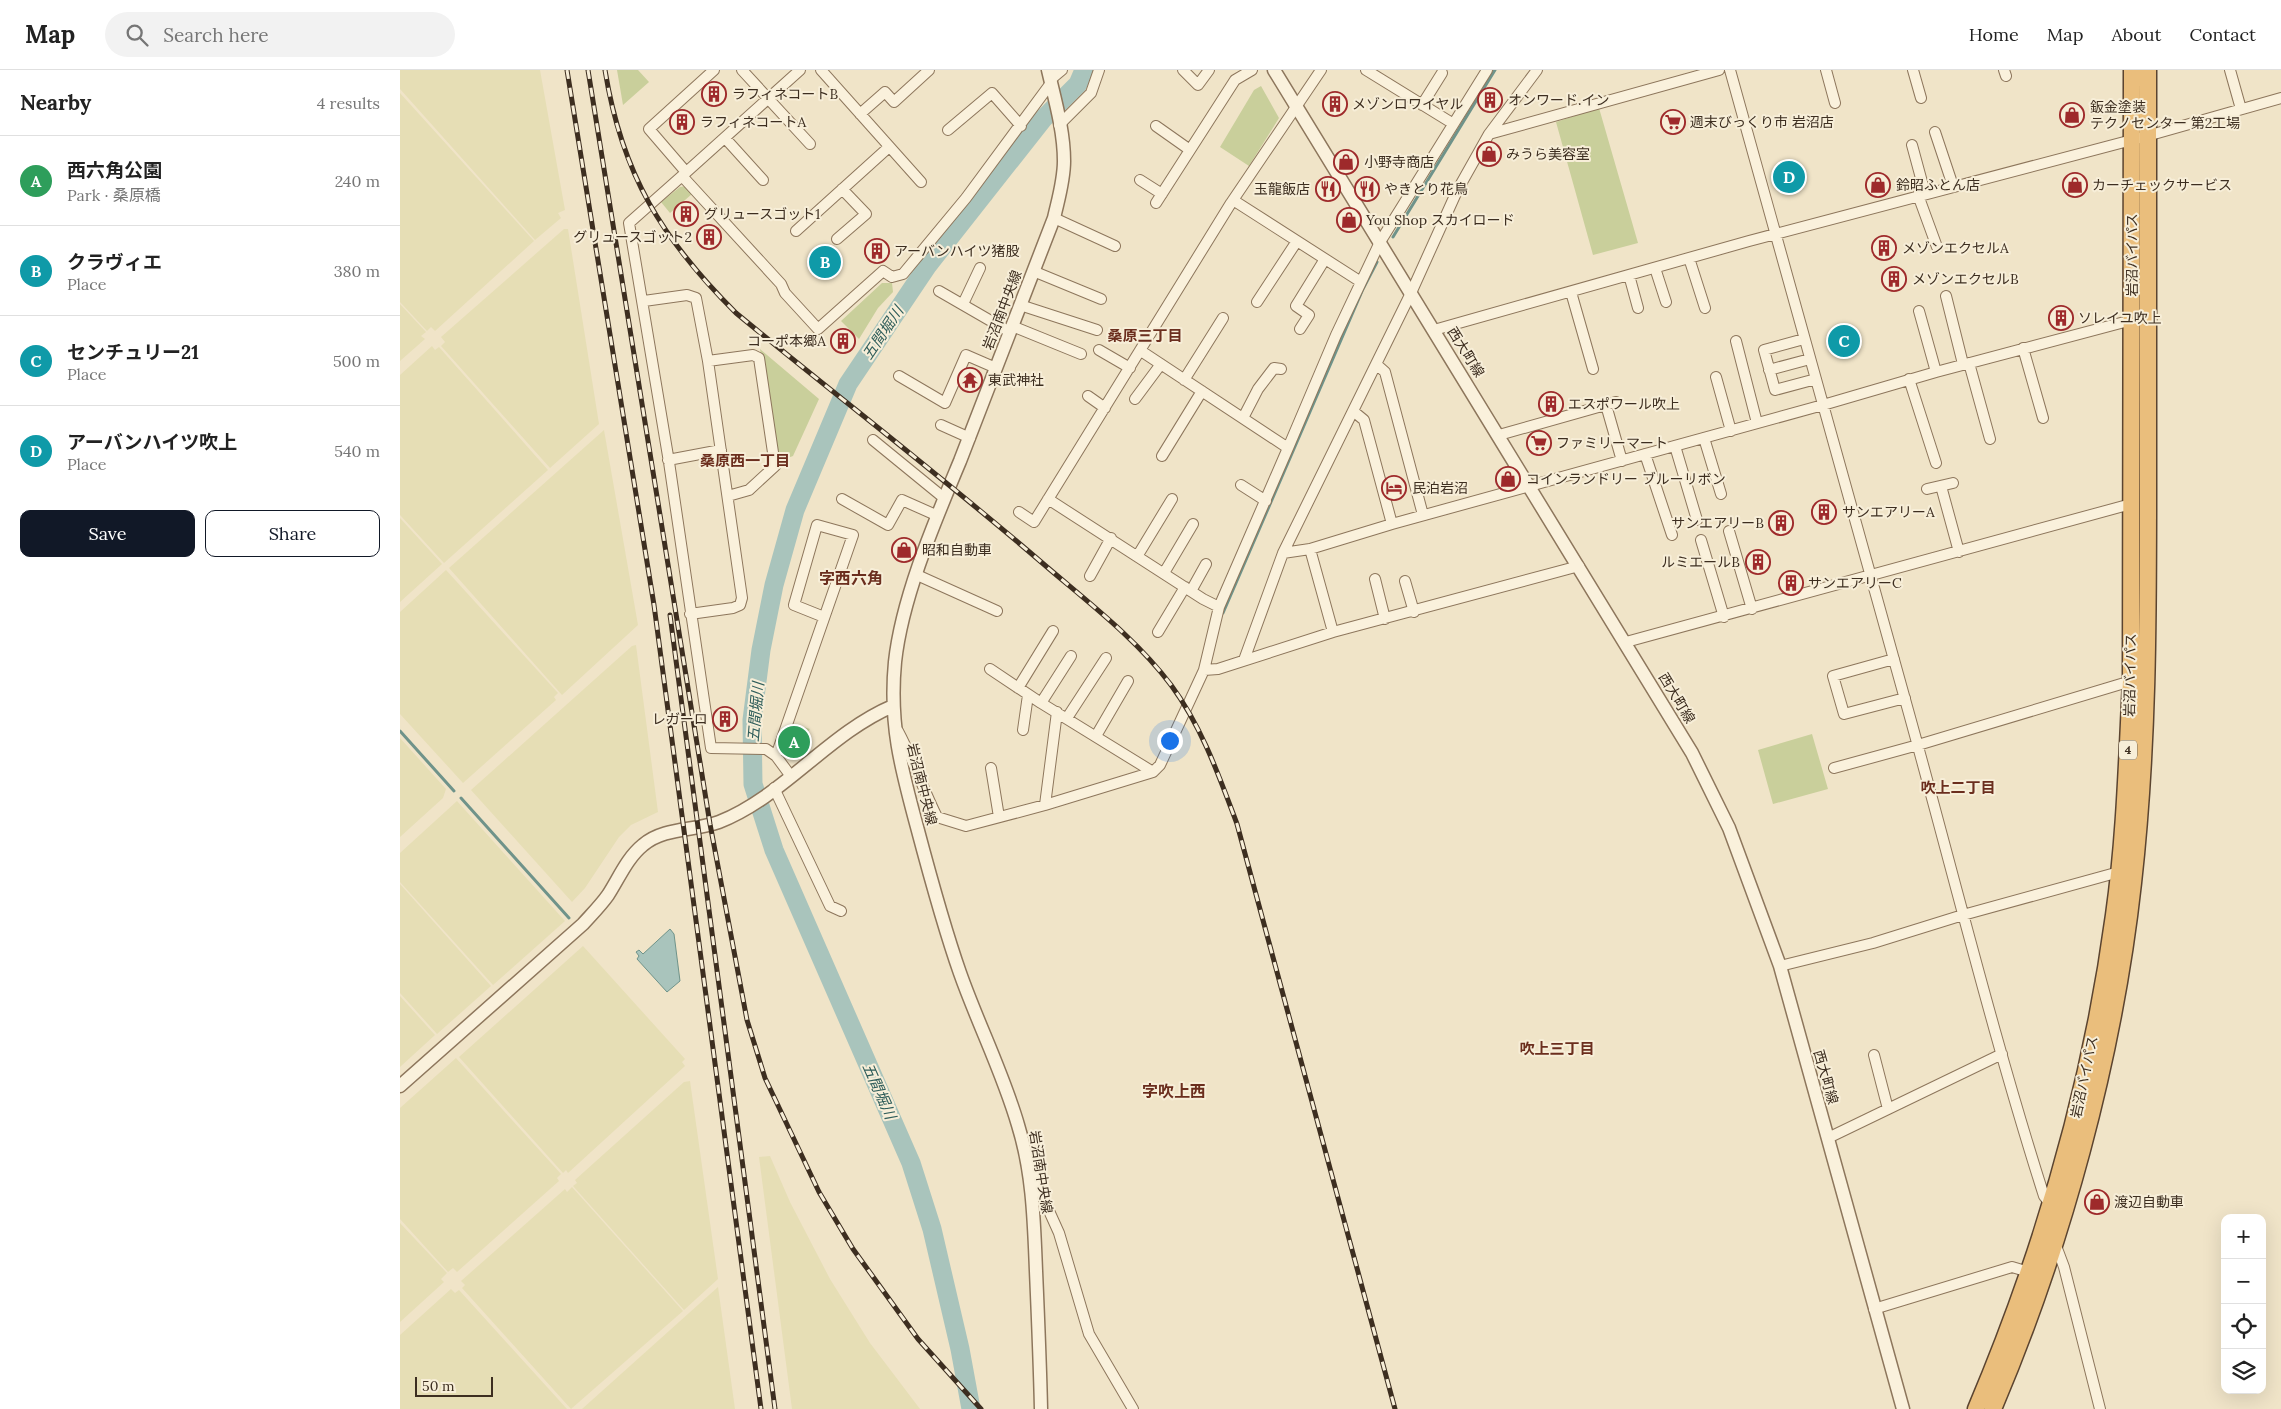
<!DOCTYPE html>
<meta charset="utf-8">
<style>
:root{--surface:#fff;--page:#f2f2f2;--text:#222;--muted:#767676;--line:#e0e0e0;--accent:#111827}
body{margin:0;font-family:Lora,"Noto Sans JP",serif;background:var(--page);color:var(--text)}
.controls{position:absolute;right:15px;bottom:15px;display:grid;overflow:hidden;border-radius:10px;box-shadow:0 5px 20px #0002}
.controls button{width:45px;height:45px;display:grid;place-items:center;padding:0;border:0;border-bottom:1px solid var(--line);background:var(--surface);color:var(--text);font:25px sans-serif}
.scale{position:absolute;left:15px;bottom:12px;width:78px;box-sizing:border-box;padding-left:5px;border:2px solid #3d2e20;border-top:0;font-size:14px;line-height:18px;white-space:nowrap;color:#3d2e20;-webkit-text-stroke:4px #f7eed8;paint-order:stroke}
.you{position:absolute;left:769px;top:670px;width:18px;height:18px;margin:-12px;border:4px solid #fff;border-radius:50%;background:#1a73e8;box-shadow:0 0 0 8px #1a73e833}
.badge{display:grid;place-items:center;width:32px;height:32px;border-radius:50%;background:var(--accent);color:#fff;font-size:16px;font-weight:700}
.pin{position:absolute;translate:-50% -50%;border:2px solid #fff;box-shadow:0 1px 5px #0006}
.list{margin:0;padding:0;list-style:none}
h2{display:flex;justify-content:space-between;align-items:center;height:65px;margin:0;padding:0 20px;font-size:21px}
h2 small{font-size:16px;font-weight:400;color:var(--muted)}
.list li{display:grid;grid-template-columns:32px 1fr auto;gap:15px;align-items:center;box-sizing:border-box;height:90px;padding:0 20px;border-top:1px solid var(--line)}
.list b{display:block;font-size:19px;white-space:nowrap}
.list p{margin:0;font-size:16px;white-space:nowrap;color:var(--muted)}
.list em{font-size:16px;font-style:normal;color:var(--muted)}
.actions{display:flex;gap:10px;padding:15px 20px}
.actions a{flex:1;padding:11px 0;border:1px solid var(--accent);border-radius:10px;text-align:center;font-size:18px;color:var(--accent)}
.actions .main{background:var(--accent);color:#fff}
.icon{flex:none;width:28px;height:28px;fill:none;stroke:currentColor;stroke-width:2;stroke-linecap:round;stroke-linejoin:round}
.map{position:relative;flex:none;width:1881px;height:1339px;overflow:hidden}
header{display:flex;align-items:center;gap:30px;box-sizing:border-box;height:70px;padding:0 25px;background:var(--surface);border-bottom:1px solid var(--line)}
header strong{font-size:24px}
nav{display:flex;gap:28px;margin-inline-start:auto;font-size:18px}
.search{width:350px;height:45px;background:var(--page);display:flex;align-items:center;gap:12px;box-sizing:border-box;padding:0 18px;border-radius:28px;color:var(--muted);font-size:19px}
main{display:flex}
aside{flex:1;background:var(--surface)}
.map>svg:first-child{display:block}
</style>
<header>
<strong>Map</strong>
<div class="search"><svg class="icon" aria-label="search" viewBox="0 0 24 24"><circle cx="10" cy="10" r="6"/><path d="M15 15l6 6"/></svg>Search here</div>
<nav><a>Home</a><a>Map</a><a>About</a><a>Contact</a></nav>
</header>
<main>
<aside>
<h2>Nearby<small>4 results</small></h2>
<ul class="list">
<li><span class="badge" style="background:#2e9e5b">A</span><div><b>西六角公園</b><p>Park · 桑原橋</p></div><em>240 m</em></li>
<li><span class="badge" style="background:#0f9aa8">B</span><div><b>クラヴィエ</b><p>Place</p></div><em>380 m</em></li>
<li><span class="badge" style="background:#0f9aa8">C</span><div><b>センチュリー21</b><p>Place</p></div><em>500 m</em></li>
<li><span class="badge" style="background:#0f9aa8">D</span><div><b>アーバンハイツ吹上</b><p>Place</p></div><em>540 m</em></li>
</ul>
<div class="actions"><a class="main">Save</a><a>Share</a></div>
</aside>
<div class="map">
<svg width="1881" height="1339" viewBox="0 0 1881 1339">
<rect width="100%" height="100%" fill="#f0e4c8"/>
<path fill="#e6deb5" d="M 0,0 L 140,0 L 165,140 L 158,143 L 161,148 L 135,170 L 0,19 Z
M 0,23 L 134,171 L 35,261 L 31,257 L 27,261 L 0,232 Z
M 164,159 L 168,159 L 199,354 L 150,398 L 41,276 L 45,272 L 41,267 Z
M 0,234 L 26,262 L 21,266 L 25,269 L 0,291 Z
M 32,276 L 35,280 L 39,277 L 148,400 L 44,493 L 0,445 L 0,305 Z
M 204,360 L 238,555 L 162,625 L 49,498 Z
M 0,448 L 42,494 L 0,532 Z
M 46,500 L 158,623 L 154,627 L 156,630 L 63,713 L 0,644 L 0,542 Z
M 236,575 L 258,742 L 231,755 L 219,767 L 185,818 L 172,832 L 71,720 L 232,576 Z
M 0,668 L 46,719 L 43,728 L 0,767 Z
M 57,731 L 165,851 L 93,915 L 0,812 L 0,783 Z
M 0,814 L 91,916 L 37,964 L 0,923 Z
M 183,876 L 285,989 L 282,992 L 285,996 L 168,1103 L 166,1100 L 163,1103 L 59,987 Z
M 0,926 L 35,965 L 0,997 Z
M 56,988 L 161,1104 L 157,1108 L 159,1111 L 57,1202 L 53,1198 L 48,1202 L 0,1149 L 0,1038 Z
M 290,1011 L 318,1209 L 284,1240 L 173,1116 L 177,1113 L 175,1110 L 284,1012 Z
M 370,1086 L 390,1132 L 430,1209 L 470,1273 L 520,1339 L 392,1339 L 359,1087 Z
M 172,1117 L 283,1241 L 171,1339 L 62,1218 L 65,1215 L 61,1211 L 165,1119 L 167,1122 Z
M 0,1153 L 47,1203 L 41,1209 L 44,1212 L 0,1252 Z
M 318,1217 L 335,1339 L 182,1339 Z
M 51,1219 L 55,1223 L 59,1220 L 167,1339 L 0,1339 L 0,1265 Z"/>
<path fill="#c9cf9b" d="M 217,0 L 238,0 L 249,12 L 223,35 Z
M 861,16 L 879,48 L 849,96 L 820,77 L 854,20 Z
M 1199,38 L 1238,173 L 1193,185 L 1156,52 Z
M 286,116 L 292,124 L 270,143 L 261,132 L 280,117 Z
M 482,213 L 492,213 L 493,222 L 478,238 L 459,269 L 441,251 Z
M 360,279 L 419,329 L 393,386 L 377,392 Z
M 394,654 L 410,659 L 396,676 L 402,687 L 398,690 L 389,685 L 387,677 Z
M 1412,664 L 1428,719 L 1373,734 L 1358,680 Z"/>
<path fill="#a9c4bc" stroke="#6f938a" d="M 270,859 L 274,864 L 280,911 L 267,922 L 237,889 L 239,886 L 236,882 L 239,880 L 243,884 Z"/>
<g fill="none" stroke-linecap="round" stroke-linejoin="round">
<path stroke="#6f938a" stroke-width="3" d="M 993,167 L 1095,0
M 823,543 L 963,219 L 977,192
M 0,661 L 54,721
M 61,728 L 169,848"/>
<path stroke="#a9c4bc" stroke-width="19" d="M 571,1339 L 560,1279 L 532,1159 L 511,1093 L 374,780 L 353,714 L 352,650 L 361,580 L 374,515 L 395,440 L 448,314 L 528,195 L 643,49 L 678,14 L 684,0"/>
<defs>
<path id="minor" d="M 342,0 L 410,74
M 400,0 L 282,106 L 381,214 L 385,223 L 418,259 L 483,201 L 492,207 L 503,204 L 566,128 L 651,13
M 421,0 L 521,112
M 783,0 L 798,15 L 809,0
M 966,0 L 1052,53
M 1330,0 C 1388,214 1450,426 1508,640 C 1553,802 1593,966 1644,1126 L 1651,1135
M 1426,0 L 1435,33
M 1513,0 L 1521,28
M 1604,0 L 1606,6
M 1830,0 L 1841,39
M 650,10 L 662,0
M 1022,35 L 1042,3
M 460,44 L 485,22 L 494,32 L 529,0
M 659,55 L 691,23 L 699,0
M 756,56 L 790,80
M 548,60 L 592,23 L 621,56
M 1535,62 L 1553,116
M 1089,64 L 1319,0
M 325,68 L 363,110
M 1512,75 L 1525,123
M 286,102 L 249,59 L 314,0
M 282,106 L 229,153 L 269,392 L 311,678 L 366,679 L 376,686 L 390,705
M 740,110 L 762,124
M 1518,125 L 1537,177
M 833,130 L 961,212
M 756,133 L 835,10 L 852,0
M 654,148 L 715,176
M 396,161 L 489,77
M 437,169 L 466,144 L 442,119
M 1289,188 L 1305,238
M 1255,198 L 1266,232
M 633,201 L 701,229
M 1229,205 L 1238,238
M 539,221 L 610,262
M 1171,222 L 1193,299
M 1546,226 L 1563,294
M 244,231 L 287,225 L 296,228 L 308,291 L 342,528 L 340,535 L 333,538 L 290,544
M 857,232 L 897,171
M 563,234 L 580,198
M 620,235 L 697,260
M 1519,241 L 1536,302
M 612,256 L 681,284
M 900,259 L 909,245 L 896,236 L 925,189
M 1034,260 L 1349,171 L 1747,66 L 1881,28
M 1404,269 L 1364,280 L 1375,320 L 1416,309
M 1336,271 L 1357,353
M 1623,278 L 1643,348
M 699,280 L 730,298
M 741,281 L 888,378 L 819,537
M 308,291 L 353,285 L 359,288 L 375,396 L 349,420 L 328,426
M 1569,293 L 1590,369
M 976,294 L 985,302 L 1023,445
M 1369,300 L 1410,289
M 499,306 L 545,333 L 566,285 L 596,298
M 1316,307 L 1331,361
M 1509,309 L 1536,393
M 784,310 L 823,248
M 688,326 L 705,338
M 735,329 L 761,294
M 1206,335 L 1222,391
M 953,341 L 964,350 L 992,454
M 843,348 L 858,319 L 874,298 L 881,299
M 541,355 L 570,368
M 1099,365 L 1216,332
M 1304,368 L 1321,424
M 473,370 L 544,428
M 1275,376 L 1297,450
M 888,378 L 936,265 L 980,172 L 1087,0
M 1245,384 L 1272,465
M 762,386 L 802,321
M 268,390 L 321,380
M 841,415 L 866,431
M 1541,416 L 1559,482
M 1527,419 L 1553,413
M 442,429 L 488,455 L 502,430 L 538,446
M 619,442 L 634,452 L 831,133 L 921,0
M 1329,461 L 1352,539
M 1301,470 L 1324,547
M 910,479 L 933,562
M 883,483 L 910,479 L 992,454 L 1423,335 L 1536,302 L 1732,250
M 738,485 L 772,429
M 764,503 L 793,454
M 517,505 L 597,541
M 690,506 L 711,468
M 975,509 L 985,549
M 1005,511 L 1014,542
M 791,521 L 806,494
M 758,562 L 785,517
M 1226,572 L 1731,434
M 1494,589 L 1433,606 L 1444,644 L 1505,628
M 844,590 L 883,483 L 1011,223 L 1057,121 L 1089,64 L 1137,0
M 590,599 L 641,633 L 753,702
M 804,600 L 818,599 L 933,562 L 1179,496
M 618,618 L 653,561
M 641,633 L 671,586
M 667,648 L 706,588
M 623,660 L 628,625
M 498,661 C 513,689 523,719 537,747 L 566,756 L 645,735 L 753,702 L 760,695 L 804,600 L 819,537 L 803,529 L 648,429
M 696,666 L 728,611
M 376,686 L 453,465 L 417,455 L 394,535 L 424,547
M 591,698 L 599,747
M 1434,698 L 1518,675 L 1731,611
M 374,718 L 430,836 L 441,841
M 645,735 L 657,642
M 1380,896 L 1473,873 L 1563,845 L 1719,802
M 1474,985 L 1488,1039
M 1428,1068 L 1602,984
M 631,1101 L 659,1163 L 689,1264 L 733,1339
M 1655,1173 L 1664,1197 L 1700,1339
M 1474,1239 L 1612,1197 L 1629,1202"/>
<path id="tertiary" d="M 874,0 L 1292,683 L 1329,758 L 1380,896 L 1503,1339
M 0,1016 L 183,854 C 192,844 201,835 208,825 C 219,808 227,788 243,775 C 264,757 295,761 319,752 C 383,727 429,663 493,636
M 641,1339 C 640,1293 638,1247 636,1201 C 634,1152 633,1103 618,1055 C 603,1003 578,954 560,903 C 543,855 530,806 517,757 C 501,698 489,654 495,592 C 502,527 535,451 560,391 L 654,148 C 658,130 664,111 664,91 C 664,61 655,30 648,0"/>
<path id="trunk" d="M 1576,1339 C 1643,1181 1691,1016 1714,845 C 1725,768 1727,689 1731,611 L 1732,0
M 1593,1339 C 1662,1178 1714,987 1733,813 C 1749,671 1748,532 1748,389 C 1748,260 1748,130 1748,0"/>
</defs>
<use href="#minor" stroke="#8d765c" stroke-width="12"/>
<use href="#tertiary" stroke="#8d765c" stroke-width="15"/>
<use href="#trunk" stroke="#5b4430" stroke-width="19"/>
<use href="#minor" stroke="#faf1dc" stroke-width="10"/>
<use href="#tertiary" stroke="#faf1dc" stroke-width="12"/>
<use href="#trunk" stroke="#eabe7c" stroke-width="16"/>
<defs>
<path id="rail" d="M 167,0 L 254,535 L 361,1339
M 188,0 L 310,754 L 347,950 L 365,1008 L 419,1122 L 453,1179 L 518,1269 L 581,1339
M 205,0 C 222,105 262,169 336,243 C 437,326 541,406 640,491 C 685,530 735,567 771,615 C 802,657 819,706 837,754 L 995,1339
M 270,545 L 375,1339"/>
</defs>
<use href="#rail" stroke="#3d2e20" stroke-width="5"/>
<use href="#rail" stroke="#f7eed8" stroke-width="3" stroke-dasharray="9" stroke-linecap="butt"/>
</g>
<defs>
<symbol id="building-ring" viewBox="-11 -11 22 22"><circle r="9.5" fill="#f7eed8" stroke="#9e2a2b" stroke-width="1.5"/><path d="M-4-6H4V6H1V3H-1V6H-4ZM-2.5-4.3h1.7v1.8h-1.7ZM.8-4.3h1.7v1.8H.8ZM-2.5-1h1.7V.8h-1.7ZM.8-1h1.7V.8H.8Z" fill="#9e2a2b"/></symbol>
<symbol id="shop-ring" viewBox="-11 -11 22 22"><circle r="9.5" fill="#f7eed8" stroke="#9e2a2b" stroke-width="1.5"/><path d="M-5-2.5h2.3a2.7 3.5 0 0 1 5.4 0H5L5.5 6h-11ZM-1.5-2.5h3a1.5 2.3 0 0 0-3 0Z" fill="#9e2a2b"/></symbol>
<symbol id="supermarket-ring" viewBox="-11 -11 22 22"><circle r="9.5" fill="#f7eed8" stroke="#9e2a2b" stroke-width="1.5"/><path d="M-6-5.5h2.5l.6 2H6L4.5 2H-2.5L-4.4-4H-6ZM-1.5 3.2a1.3 1.3 0 1 0 .1 0ZM3 3.2a1.3 1.3 0 1 0 .1 0Z" fill="#9e2a2b"/></symbol>
<symbol id="restaurant-ring" viewBox="-11 -11 22 22"><circle r="9.5" fill="#f7eed8" stroke="#9e2a2b" stroke-width="1.5"/><path d="M-5-6h1v4h1v-4h1v4h1v-4h1v5L-1.5 .5V6h-2V.5L-5-1ZM5-6V6H3V1.5H1.5Q1.5-4 5-6Z" fill="#9e2a2b"/></symbol>
<symbol id="temple-ring" viewBox="-11 -11 22 22"><circle r="9.5" fill="#f7eed8" stroke="#9e2a2b" stroke-width="1.5"/><path d="M0-6L5-2H3V0L6.5 2.5H4V6H1.5V3h-3V6H-4V2.5H-6.5L-3 0V-2H-5Z" fill="#9e2a2b"/></symbol>
<symbol id="hotel-ring" viewBox="-11 -11 22 22"><circle r="9.5" fill="#f7eed8" stroke="#9e2a2b" stroke-width="1.5"/><path d="M-6-4.5h1.5V1H6V5H4.5V3h-9V5H-6ZM-4 0a1.8 1.8 0 1 1 3.6 0ZM.5 0V-2.5h3Q6-2.5 6 0Z" fill="#9e2a2b"/></symbol>
</defs>
<g fill-rule="evenodd">
<use href="#building-ring" x="300" y="10" width="28" height="28"/>
<use href="#building-ring" x="1076" y="16" width="28" height="28"/>
<use href="#building-ring" x="921" y="20" width="28" height="28"/>
<use href="#shop-ring" x="1658" y="31" width="28" height="28"/>
<use href="#building-ring" x="268" y="38" width="28" height="28"/>
<use href="#supermarket-ring" x="1259" y="38" width="28" height="28"/>
<use href="#shop-ring" x="1075" y="70" width="28" height="28"/>
<use href="#shop-ring" x="932" y="78" width="28" height="28"/>
<use href="#shop-ring" x="1464" y="101" width="28" height="28"/>
<use href="#shop-ring" x="1661" y="101" width="28" height="28"/>
<use href="#restaurant-ring" x="914" y="105" width="28" height="28"/>
<use href="#restaurant-ring" x="953" y="105" width="28" height="28"/>
<use href="#building-ring" x="272" y="130" width="28" height="28"/>
<use href="#shop-ring" x="935" y="136" width="28" height="28"/>
<use href="#building-ring" x="295" y="153" width="28" height="28"/>
<use href="#building-ring" x="1470" y="164" width="28" height="28"/>
<use href="#building-ring" x="463" y="167" width="28" height="28"/>
<use href="#building-ring" x="1480" y="195" width="28" height="28"/>
<use href="#building-ring" x="1647" y="234" width="28" height="28"/>
<use href="#building-ring" x="429" y="257" width="28" height="28"/>
<use href="#temple-ring" x="556" y="296" width="28" height="28"/>
<use href="#building-ring" x="1137" y="320" width="28" height="28"/>
<use href="#supermarket-ring" x="1125" y="359" width="28" height="28"/>
<use href="#shop-ring" x="1094" y="395" width="28" height="28"/>
<use href="#hotel-ring" x="980" y="404" width="28" height="28"/>
<use href="#building-ring" x="1410" y="428" width="28" height="28"/>
<use href="#building-ring" x="1367" y="439" width="28" height="28"/>
<use href="#shop-ring" x="490" y="466" width="28" height="28"/>
<use href="#building-ring" x="1344" y="478" width="28" height="28"/>
<use href="#building-ring" x="1377" y="499" width="28" height="28"/>
<use href="#building-ring" x="311" y="635" width="28" height="28"/>
<use href="#shop-ring" x="1683" y="1118" width="28" height="28"/>
</g>
<g text-anchor="middle" stroke-width="4" stroke-linejoin="round" paint-order="stroke">
<rect fill="#f7eed8" stroke="#756857" stroke-width="1" x="1719" y="670.5" width="18" height="19" rx="4"/>
<g font-size="12" font-weight="bold" fill="#3d2e20">
<text x="1728" y="684">4</text>
</g>
<g font-size="14" fill="#3d2e20" stroke="#f7eed8" text-anchor="start">
<text x="332" y="29">ラフィネコートB</text>
<text x="1108" y="35">オンワード.イン</text>
<text x="952" y="39">メゾンロワイヤル</text>
<text x="1690" y="42">鈑金塗装<tspan x="1690" dy="16">テクノセンター 第2工場</tspan></text>
<text x="300" y="57">ラフィネコートA</text>
<text x="1290" y="57">週末びっくり市 岩沼店</text>
<text x="1106" y="89">みうら美容室</text>
<text x="964" y="97">小野寺商店</text>
<text x="1496" y="120">鈴昭ふとん店</text>
<text x="1692" y="120">カーチェックサービス</text>
<text x="910" y="124" text-anchor="end">玉龍飯店</text>
<text x="984" y="124">やきとり花鳥</text>
<text x="304" y="149">グリュースゴット1</text>
<text x="966" y="155">You Shop スカイロード</text>
<text x="292" y="172" text-anchor="end">グリュースゴット2</text>
<text x="1502" y="183">メゾンエクセルA</text>
<text x="494" y="186">アーバンハイツ猪股</text>
<text x="1512" y="214">メゾンエクセルB</text>
<text x="1678" y="253">ソレイユ吹上</text>
<text x="426" y="276" text-anchor="end">コーポ本郷A</text>
<text x="588" y="315">東武神社</text>
<text x="1168" y="339">エスポワール吹上</text>
<text x="1156" y="378">ファミリーマート</text>
<text x="1126" y="414">コインランドリー ブルーリボン</text>
<text x="1012" y="423">民泊岩沼</text>
<text x="1442" y="447">サンエアリーA</text>
<text x="1364" y="458" text-anchor="end">サンエアリーB</text>
<text x="522" y="485">昭和自動車</text>
<text x="1340" y="497" text-anchor="end">ルミエールB</text>
<text x="1408" y="518">サンエアリーC</text>
<text x="308" y="654" text-anchor="end">レガーロ</text>
<text x="1714" y="1137">渡辺自動車</text>
</g>
<g font-size="14" fill="#3d2e20" stroke="#f7eed8">
<text transform="translate(1732 185) rotate(-90)" y="5">岩沼バイパス</text>
<text transform="translate(602 240) rotate(-69)" y="5">岩沼南中央線</text>
<text transform="translate(1066 282) rotate(58)" y="5">西大町線</text>
<text transform="translate(1730 605) rotate(-89)" y="5">岩沼バイパス</text>
<text transform="translate(1277 628) rotate(59)" y="5">西大町線</text>
<text transform="translate(522 714) rotate(76)" y="5">岩沼南中央線</text>
<text transform="translate(1426 1007) rotate(74)" y="5">西大町線</text>
<text transform="translate(1684 1007) rotate(-78)" y="5">岩沼バイパス</text>
<text transform="translate(641 1102) rotate(81)" y="5">岩沼南中央線</text>
</g>
<g font-size="15" font-style="italic" fill="#2f5d5a" stroke="#f7eed8">
<text transform="translate(483 263) rotate(-56)" y="5">五間堀川</text>
<text transform="translate(356 642) rotate(-85)" y="5">五間堀川</text>
<text transform="translate(479 1021) rotate(66)" y="5">五間堀川</text>
</g>
<g font-size="15" font-weight="bold" fill="#6b2e1e" stroke="#f7eed8">
<text x="745" y="271">桑原三丁目</text>
<text x="345" y="396">桑原西一丁目</text>
<text x="1558" y="723">吹上二丁目</text>
<text x="1157" y="984">吹上三丁目</text>
</g>
<g font-size="16" font-weight="bold" fill="#6b2e1e" stroke="#f7eed8">
<text x="451" y="514">字西六角</text>
<text x="774" y="1027">字吹上西</text>
</g>
</g>
</svg>
<div class="controls">
<button>+</button>
<button>−</button>
<button><svg class="icon" aria-label="locate" viewBox="0 0 24 24"><circle cx="12" cy="12" r="6"/><path d="M12 2v4M12 18v4M2 12h4M18 12h4"/></svg></button>
<button><svg class="icon" aria-label="layers" viewBox="0 0 24 24"><path d="M12 4l9 5-9 5-9-5zM3 14l9 5 9-5"/></svg></button>
</div>
<div class="scale">50 m</div>
<div class="you"></div>
<div class="pin badge" style="left:394px;top:672px;background:#2e9e5b">A</div>
<div class="pin badge" style="left:425px;top:192px;background:#0f9aa8">B</div>
<div class="pin badge" style="left:1444px;top:271px;background:#0f9aa8">C</div>
<div class="pin badge" style="left:1389px;top:107px;background:#0f9aa8">D</div>
</div>
</main>
